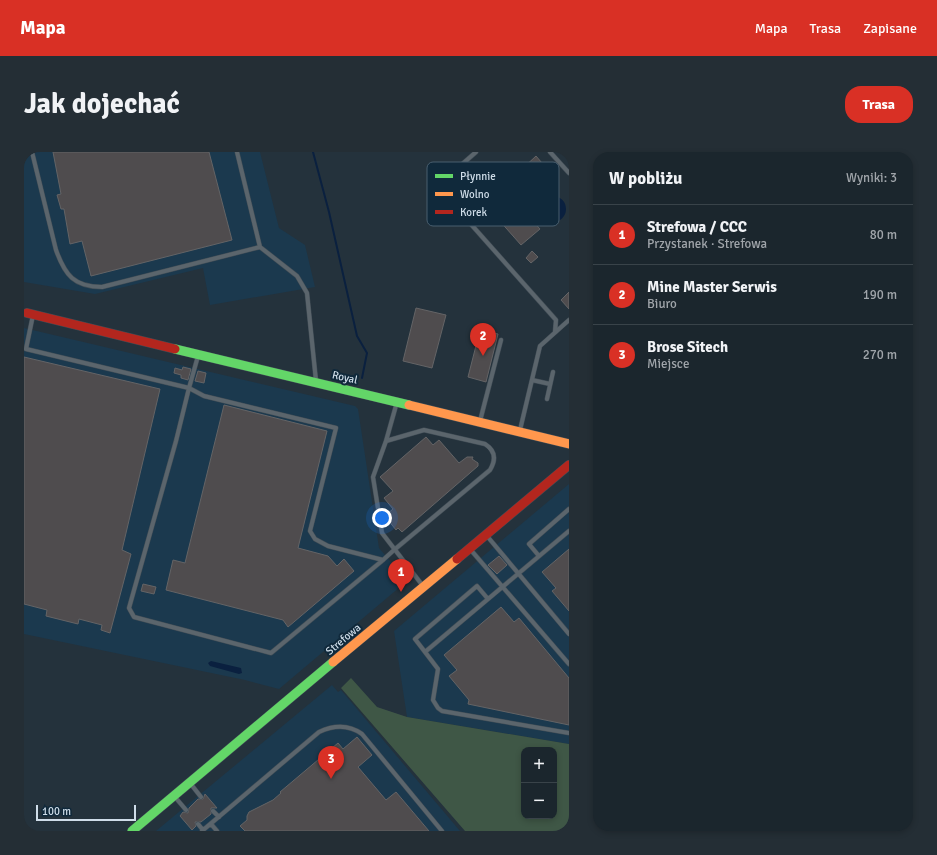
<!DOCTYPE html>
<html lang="pl">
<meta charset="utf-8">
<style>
:root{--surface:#1b262d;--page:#242e35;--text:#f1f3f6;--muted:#a0a5aa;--line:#394349;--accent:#d93025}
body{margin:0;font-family:Signika,sans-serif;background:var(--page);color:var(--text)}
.controls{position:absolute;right:12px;bottom:12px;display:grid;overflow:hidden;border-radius:8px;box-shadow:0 2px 6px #0003}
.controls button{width:36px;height:36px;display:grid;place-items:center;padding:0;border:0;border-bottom:1px solid var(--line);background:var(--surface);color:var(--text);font:20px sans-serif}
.scale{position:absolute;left:12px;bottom:10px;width:100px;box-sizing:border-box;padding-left:4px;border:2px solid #cfdde9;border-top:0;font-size:11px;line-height:14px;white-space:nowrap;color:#cfdde9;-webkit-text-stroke:3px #10293b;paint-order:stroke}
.you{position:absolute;left:358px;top:366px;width:14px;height:14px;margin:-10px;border:3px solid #fff;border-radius:50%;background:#1a73e8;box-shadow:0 0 0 6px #1a73e833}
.badge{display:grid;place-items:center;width:26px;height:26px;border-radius:50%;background:var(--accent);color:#fff;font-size:13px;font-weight:700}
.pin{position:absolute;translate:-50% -33px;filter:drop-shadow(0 1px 2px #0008)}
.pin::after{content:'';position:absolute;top:21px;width:14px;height:12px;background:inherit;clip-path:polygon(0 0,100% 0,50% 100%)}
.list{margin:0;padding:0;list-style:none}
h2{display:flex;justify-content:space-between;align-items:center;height:52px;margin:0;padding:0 16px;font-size:17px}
h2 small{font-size:13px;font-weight:400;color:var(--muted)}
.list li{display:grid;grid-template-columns:26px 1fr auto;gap:12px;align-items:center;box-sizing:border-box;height:60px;padding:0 16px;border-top:1px solid var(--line)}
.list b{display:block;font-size:15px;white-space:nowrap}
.list p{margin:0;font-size:13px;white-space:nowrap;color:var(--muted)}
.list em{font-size:13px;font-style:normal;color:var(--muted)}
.map{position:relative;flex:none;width:545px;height:679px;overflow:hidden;border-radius:16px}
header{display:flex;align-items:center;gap:24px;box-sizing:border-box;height:56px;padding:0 20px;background:var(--accent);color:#fff}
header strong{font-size:19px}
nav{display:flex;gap:22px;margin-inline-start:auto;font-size:14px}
.intro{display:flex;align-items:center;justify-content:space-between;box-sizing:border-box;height:96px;padding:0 24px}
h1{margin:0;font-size:28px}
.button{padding:10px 18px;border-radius:16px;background:var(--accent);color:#fff;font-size:14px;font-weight:700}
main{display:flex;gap:24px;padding:0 24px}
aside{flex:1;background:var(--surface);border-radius:16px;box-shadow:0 2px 6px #0003}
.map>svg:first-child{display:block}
</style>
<header>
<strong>Mapa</strong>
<nav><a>Mapa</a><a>Trasa</a><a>Zapisane</a></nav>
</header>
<div class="intro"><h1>Jak dojechać</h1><a class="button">Trasa</a></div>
<main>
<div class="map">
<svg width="545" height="679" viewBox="0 0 545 679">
<rect width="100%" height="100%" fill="#24323c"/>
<path fill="#1b394e" d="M 0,0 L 236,0 L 255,76 L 281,93 L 291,135 L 186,153 L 179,116 L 71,142 L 0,130 Z
M 0,176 L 331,254 L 334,257 L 355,396 L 383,429 L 255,537 L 221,528 L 0,482 Z
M 545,332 L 545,592 L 383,565 L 370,479 Z
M 308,533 L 314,540 L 317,538 L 436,679 L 132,679 Z"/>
<path fill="#3f5746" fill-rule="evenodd" d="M 327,526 L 353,555 L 383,565 L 545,592 L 545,679 L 441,679 L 317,536 ZM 500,598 L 530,598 L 530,664 L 500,664 Z"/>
<path fill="#0a203f" d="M516 57a13 13 0 1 1 26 0a13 13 0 1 1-26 0Z
M 187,509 L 217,516 L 218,521 L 215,522 L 186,514 L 184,511 Z"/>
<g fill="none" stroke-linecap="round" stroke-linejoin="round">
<path stroke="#0a203f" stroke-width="2" d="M 289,0 L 305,60 L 333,184 L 343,201 L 338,226"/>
</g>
<path fill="#4f4c4e" stroke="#646466" d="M 29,0 L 185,0 L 208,88 L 67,124 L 58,89 L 46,92 L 40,57 L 37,57 L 33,43 L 37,42 Z
M 512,4 L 524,18 L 509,31 L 497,18 Z
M 462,17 L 516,77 L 497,93 L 444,33 Z
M 508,99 L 514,105 L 507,111 L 502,106 Z
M 545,140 L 545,157 L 537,148 Z
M 392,156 L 422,163 L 408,216 L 379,209 Z
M 456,178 L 474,182 L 462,230 L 444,225 Z
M 0,205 L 136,237 L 98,398 L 107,402 L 86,481 L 77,478 L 78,473 L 55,467 L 54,472 L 22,464 L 23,458 L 0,452 Z
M 159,215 L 167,217 L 164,228 L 157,226 L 157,223 L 150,221 L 151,216 L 158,218 Z
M 174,219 L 182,221 L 180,231 L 171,229 Z
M 200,253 L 303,279 L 274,396 L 304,404 L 313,414 L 320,407 L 330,419 L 264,475 L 259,468 L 142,438 L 149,408 L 161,411 Z
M 402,285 L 409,293 L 415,288 L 435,311 L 443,305 L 449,305 L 448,307 L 454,311 L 454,314 L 378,380 L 374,376 L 372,378 L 364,368 L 366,366 L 363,362 L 369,357 L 360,346 L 369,339 L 356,325 Z
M 545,397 L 545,459 L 528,439 L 532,436 L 518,420 Z
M 475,404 L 483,413 L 473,422 L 464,413 Z
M 119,432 L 132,435 L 130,442 L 117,439 Z
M 477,455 L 490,470 L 495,466 L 545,526 L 545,573 L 444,552 L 445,548 L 425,524 L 433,518 L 420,503 Z
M 333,585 L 348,603 L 334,615 L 362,648 L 372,640 L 405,679 L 221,679 L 216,674 L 223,668 L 223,664 L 225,660 L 249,648 L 257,641 L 256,640 L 314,591 L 319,597 Z
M 181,642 L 193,656 L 187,656 L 187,662 L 177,670 L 171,670 L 172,674 L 168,678 L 156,664 L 159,660 L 164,661 L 165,656 L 174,647 L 179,647 Z"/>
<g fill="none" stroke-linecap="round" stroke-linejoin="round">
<defs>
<path id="lane" d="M 8,0 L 32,98 C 41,123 50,135 78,135 L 236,95
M 213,0 L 236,95 L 273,124 L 283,141 L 292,229
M 452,0 L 420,28 L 418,37 L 421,43 L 532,168 L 531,180
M 526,0 L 545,21
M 9,163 L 2,197 L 165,236 L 174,204
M 508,228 L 526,232
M 523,247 L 529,220
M 456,269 L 477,188
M 496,278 L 516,194 L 545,168
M 362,289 L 373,250
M 545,379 L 401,500 L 414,517 L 409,548 L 414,556 L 418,559 L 545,581
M 463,384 L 545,482
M 446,397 L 545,512
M 515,404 L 505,392 L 545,357
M 359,408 L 304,394 L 291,387 L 286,379 L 312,276 L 180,244 L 165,236 L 152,289 L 105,456 L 110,465 L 247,501 L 359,408 L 370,398 L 466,318 C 472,308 472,299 461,292 L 400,278 L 362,289 L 349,325 L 358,381 L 399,434
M 401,500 L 391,487 L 453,434 L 464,447
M 166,631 L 177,645
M 151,645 L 162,658
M 189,659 L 195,665
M 174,672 L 179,678
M 187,672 L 193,679
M 178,679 L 295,580 C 310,573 324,572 338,582 L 418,679"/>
<path id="fast" d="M 151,197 L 385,253
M 108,679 L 309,510"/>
<path id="slow" d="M 385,253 L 545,292
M 309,510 L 433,407"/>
<path id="jam" d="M 3,161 L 151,197
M 433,407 L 545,313"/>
</defs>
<use href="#lane" stroke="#414d56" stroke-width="5"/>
<use href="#fast" stroke="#414d56" stroke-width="10"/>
<use href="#slow" stroke="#414d56" stroke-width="10"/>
<use href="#jam" stroke="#414d56" stroke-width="10"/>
<use href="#lane" stroke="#5b656c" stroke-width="4"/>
<use href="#fast" stroke="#63d668" stroke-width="9"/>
<use href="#slow" stroke="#ff974d" stroke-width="9"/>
<use href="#jam" stroke="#b3261e" stroke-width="9"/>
</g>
<g text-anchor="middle" stroke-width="4" stroke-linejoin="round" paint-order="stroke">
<g font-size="11" fill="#cfdde9" stroke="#10293b">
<text transform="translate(321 225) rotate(13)" y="4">Royal</text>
<text transform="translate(319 487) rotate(-40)" y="4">Strefowa</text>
</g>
</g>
<rect x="403" y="10" width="132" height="64" rx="6" fill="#10293b" stroke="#495f6f" stroke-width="1"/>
<rect x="411" y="22" width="18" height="4" fill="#63d668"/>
<rect x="411" y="40" width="18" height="4" fill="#ff974d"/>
<rect x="411" y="58" width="18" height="4" fill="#b3261e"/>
<g font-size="11" fill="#cfdde9">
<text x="436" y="28">Płynnie</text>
<text x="436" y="46">Wolno</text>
<text x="436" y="64">Korek</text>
</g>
</svg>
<div class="controls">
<button>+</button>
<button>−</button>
</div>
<div class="scale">100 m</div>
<div class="you"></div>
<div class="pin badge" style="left:377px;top:440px">1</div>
<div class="pin badge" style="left:459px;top:204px">2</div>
<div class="pin badge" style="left:307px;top:627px">3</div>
</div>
<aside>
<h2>W pobliżu<small>Wyniki: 3</small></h2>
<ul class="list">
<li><span class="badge">1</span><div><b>Strefowa / CCC</b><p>Przystanek · Strefowa</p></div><em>80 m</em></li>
<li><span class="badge">2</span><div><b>Mine Master Serwis</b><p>Biuro</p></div><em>190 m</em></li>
<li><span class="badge">3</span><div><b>Brose Sitech</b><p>Miejsce</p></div><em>270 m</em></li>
</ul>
</aside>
</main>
